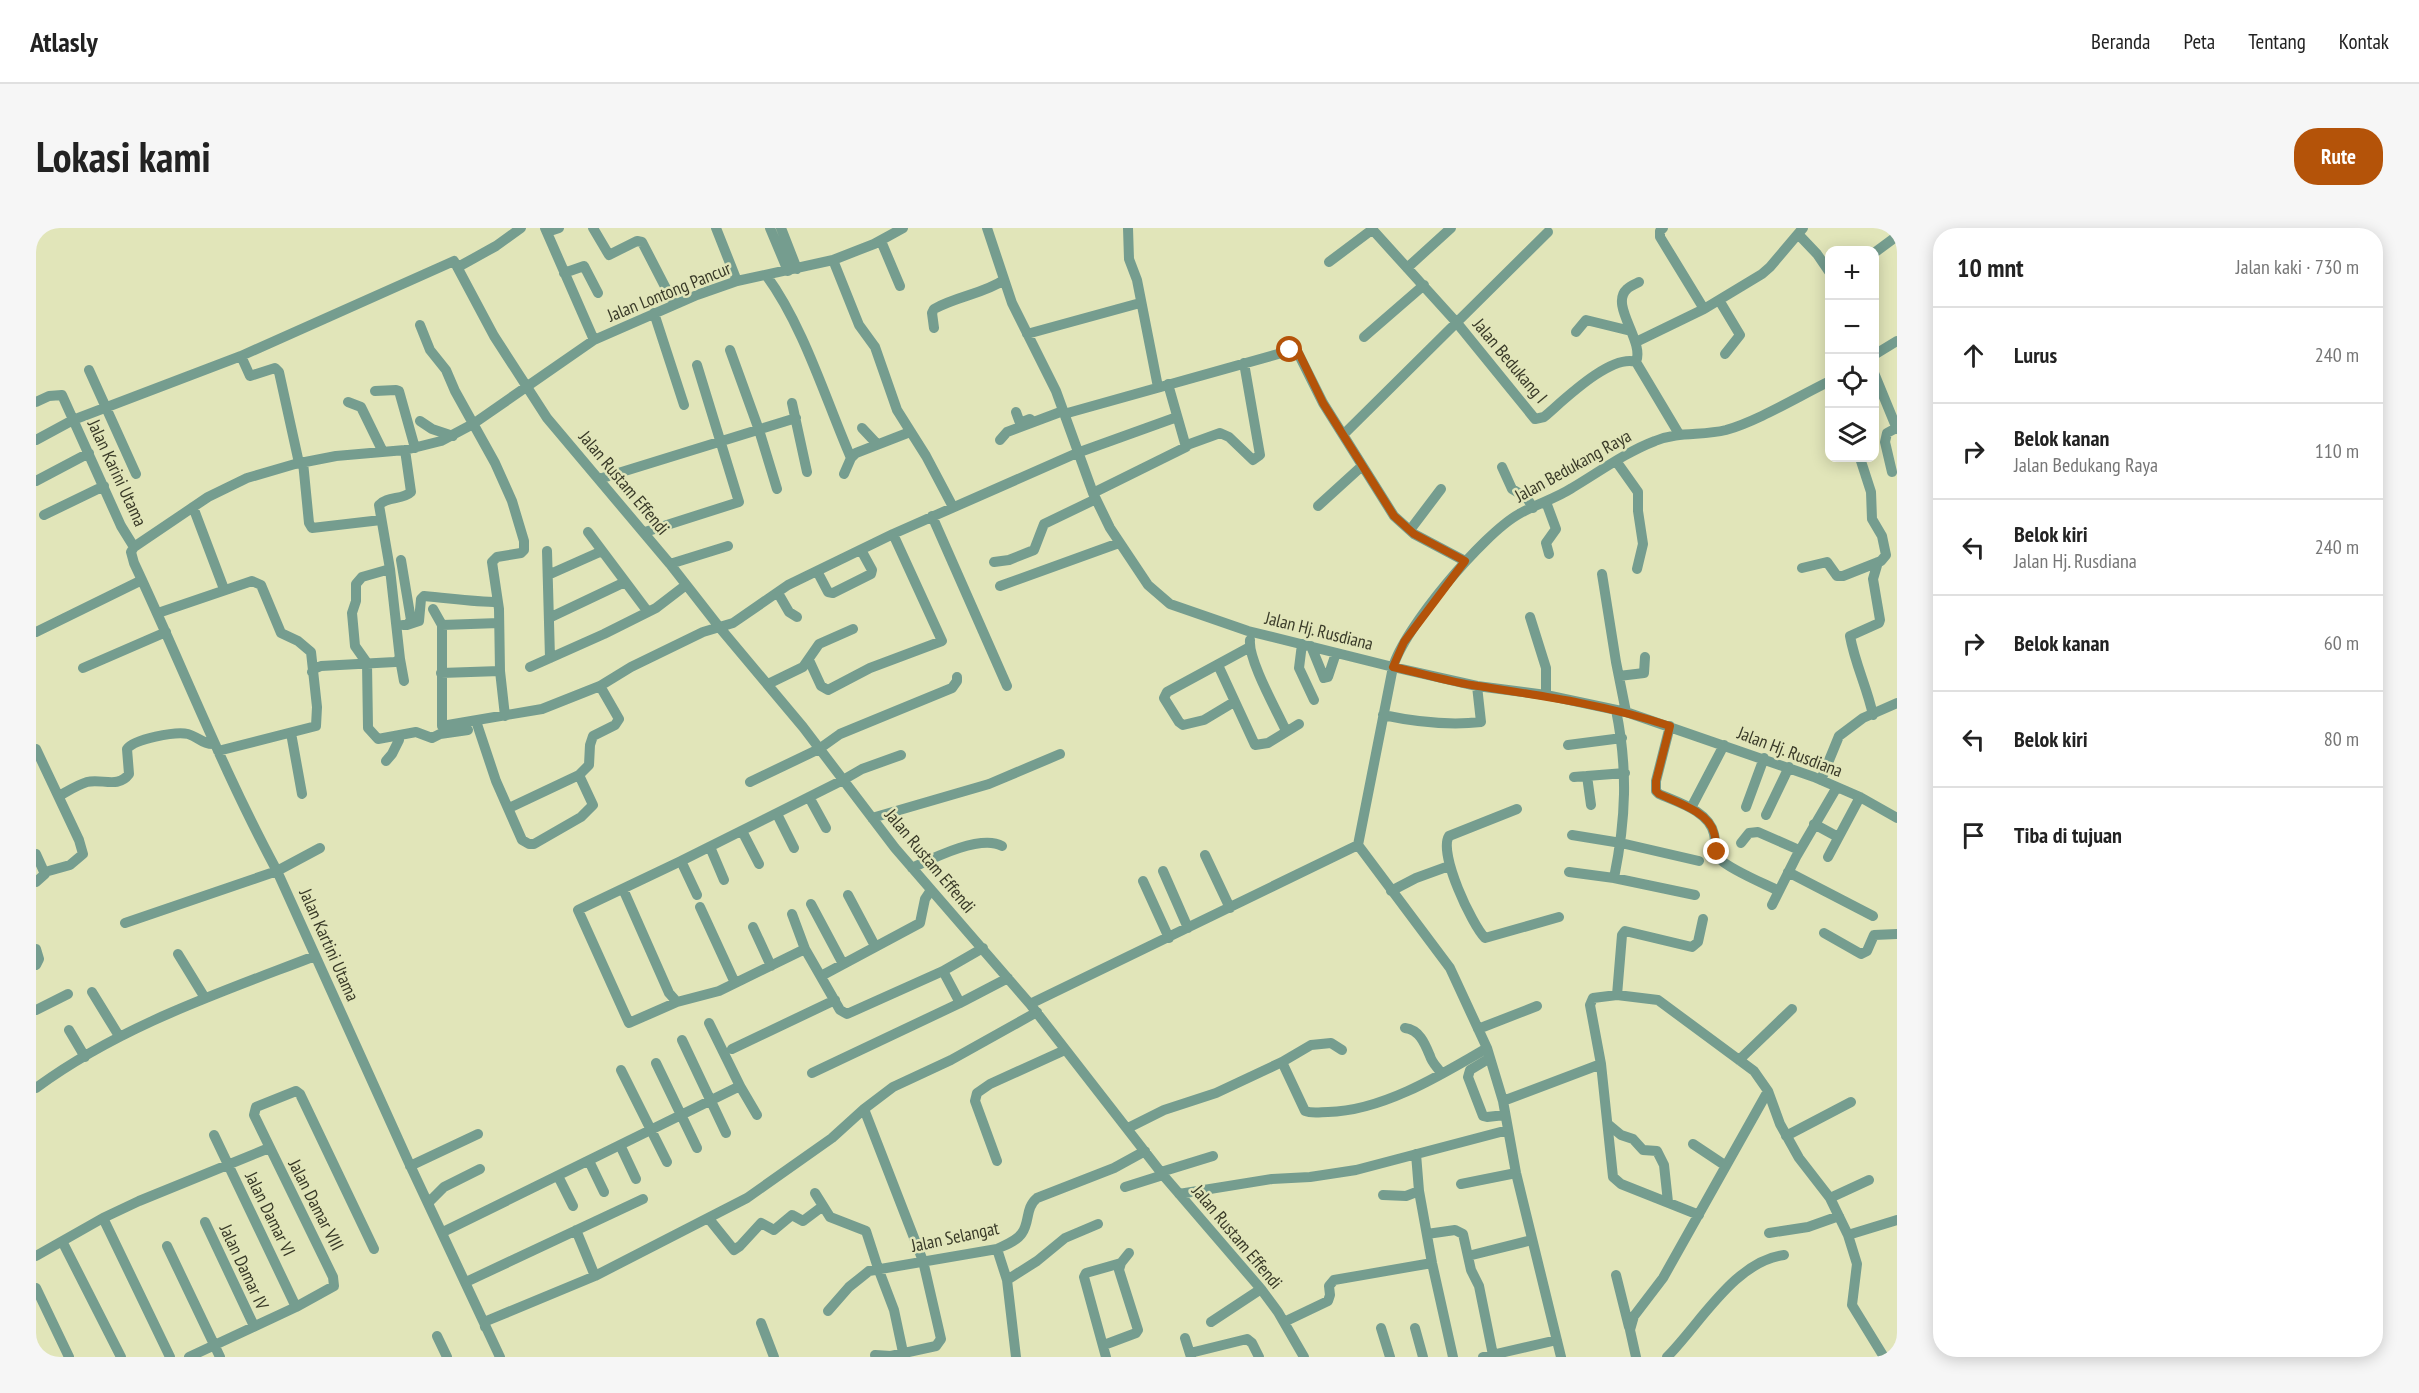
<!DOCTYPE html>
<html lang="id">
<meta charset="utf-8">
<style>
:root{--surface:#fff;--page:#f6f6f6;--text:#222;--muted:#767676;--line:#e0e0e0;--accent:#b45309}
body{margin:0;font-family:"PT Sans Narrow",sans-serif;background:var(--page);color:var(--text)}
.controls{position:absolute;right:18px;top:18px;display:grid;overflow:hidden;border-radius:12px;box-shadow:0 3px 15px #0003}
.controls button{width:54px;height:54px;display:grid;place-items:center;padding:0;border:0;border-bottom:2px solid var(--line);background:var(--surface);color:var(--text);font:30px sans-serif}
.stop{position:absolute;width:18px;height:18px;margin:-14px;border:4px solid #b45309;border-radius:50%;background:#fff}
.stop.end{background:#b45309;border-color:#fff;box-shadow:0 2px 6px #0008}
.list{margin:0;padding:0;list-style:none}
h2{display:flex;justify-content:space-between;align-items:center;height:78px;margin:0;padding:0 24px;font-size:26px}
h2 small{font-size:20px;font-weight:400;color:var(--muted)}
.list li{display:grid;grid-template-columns:39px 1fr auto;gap:18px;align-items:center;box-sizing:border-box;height:96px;padding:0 24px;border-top:2px solid var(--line)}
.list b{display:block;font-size:22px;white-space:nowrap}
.list p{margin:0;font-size:20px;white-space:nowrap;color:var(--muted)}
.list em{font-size:20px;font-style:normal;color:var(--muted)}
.icon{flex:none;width:33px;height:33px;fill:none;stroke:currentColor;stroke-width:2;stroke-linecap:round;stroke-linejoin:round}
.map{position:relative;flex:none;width:1861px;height:1129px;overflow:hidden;border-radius:24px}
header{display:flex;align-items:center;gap:36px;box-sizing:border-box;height:84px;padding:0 30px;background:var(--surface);border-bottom:2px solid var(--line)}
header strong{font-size:28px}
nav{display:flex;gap:33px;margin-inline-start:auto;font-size:21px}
.intro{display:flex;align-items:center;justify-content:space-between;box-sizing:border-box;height:144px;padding:0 36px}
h1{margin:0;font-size:42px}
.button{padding:15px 27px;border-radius:24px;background:var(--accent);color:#fff;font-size:21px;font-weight:700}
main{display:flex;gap:36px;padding:0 36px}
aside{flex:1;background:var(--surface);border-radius:24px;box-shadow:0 3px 15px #0003}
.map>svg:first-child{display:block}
</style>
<header>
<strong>Atlasly</strong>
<nav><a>Beranda</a><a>Peta</a><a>Tentang</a><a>Kontak</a></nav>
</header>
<div class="intro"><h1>Lokasi kami</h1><a class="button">Rute</a></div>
<main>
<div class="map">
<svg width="1861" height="1129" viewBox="0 0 1861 1129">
<rect width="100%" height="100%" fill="#e1e5b9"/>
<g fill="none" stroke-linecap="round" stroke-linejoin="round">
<path stroke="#759d8f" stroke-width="10" d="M 509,0 L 558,112
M 557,0 L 573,27 L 601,13 L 606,14 L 638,76
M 680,0 L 701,53
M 734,0 L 752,43
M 745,0 L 761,41
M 951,0 L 976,75 L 1020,163 L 1057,265 L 1074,300 L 1112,357 L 1134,376 L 1212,403 L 1357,439 L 1441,458 L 1510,467 L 1590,484 L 1778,549 L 1824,569 L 1861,590
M 1092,0 L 1093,31 L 1101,52 L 1122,159
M 1335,0 L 1421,95 L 1499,191 L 1508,189 C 1527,173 1574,126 1600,134
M 1627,0 L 1624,3 L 1624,9 L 1668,81
M 511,4 L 523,0
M 1762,6 L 1781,26 L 1794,45
M 845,13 L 864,58
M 1838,25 L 1861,8
M 797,32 L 823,97 L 839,119 L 861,182 L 890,228 L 917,279
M 1293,34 L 1337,1
M 422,39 L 460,18 L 485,0
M 1371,40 L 1415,0
M 528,45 L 548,38 L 562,65
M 730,47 C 768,99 789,170 815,230
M 1683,72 L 1704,107 L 1689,126
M 618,85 L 648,177
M 384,97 L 394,122 L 410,142 L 419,163 L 459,235 L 476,273 L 488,313 L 488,322 L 485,325 L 461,329 L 456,334 L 463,381 L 464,443 L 469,488
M 898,100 L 896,85 L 898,81 C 921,68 947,66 968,52
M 1540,104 L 1550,92 L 1595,103
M 991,106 L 1104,75
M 1328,109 L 1388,57
M 1600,114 L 1668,81 L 1726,46 L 1734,39 L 1767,0
M 694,122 L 723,202 L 741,261
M 1838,127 L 1861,113
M 205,128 L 214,148 L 239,140 L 243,144 L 263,235
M 1600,134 C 1609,113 1573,77 1591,61 C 1594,58 1599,56 1603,54
M 1600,134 L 1643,206
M 53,142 L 100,246
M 1838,145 L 1861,201
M 339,163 L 360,162 L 363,163 L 379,220
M 0,174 L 13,168 L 26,167 L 85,298 L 98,319
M 312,174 L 325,179 L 347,224
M 756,175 L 771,244
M 980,184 L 984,195 L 994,191
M 1028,186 L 1260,121 L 1287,175 L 1358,288 L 1378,306 L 1429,333
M 384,193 L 396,201 L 417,208
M 826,200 L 841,216
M 1307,207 L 1512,4
M 0,212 L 37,192 L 205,128 L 418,33 L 458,108 L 511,190 L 634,336 L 684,400 L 767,499 L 859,620 L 994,776 L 1127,947 L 1225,1061 L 1242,1084 L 1268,1129
M 964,212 L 971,204 L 1027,183
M 1151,217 L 1184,205 L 1193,209 L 1217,232 L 1224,227 L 1208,135
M 1580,233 L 1602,264 L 1602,283 L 1607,316 L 1601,341
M 267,234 L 273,295 L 276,300 L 345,292
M 1466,239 L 1476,261 L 1491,270 L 1497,280
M 1856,244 L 1849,214 L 1851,205 L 1860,200
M 808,246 L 815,230 L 820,225 L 874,204
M 563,251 L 760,190
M 0,253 L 53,225
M 1057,265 L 1150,219 L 1132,156
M 1510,274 L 1520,301 L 1510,315 L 1513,326
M 1282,278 L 1326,238
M 157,279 L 188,361
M 8,287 L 68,258
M 896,288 L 971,458
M 1374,302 L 1405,261
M 552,304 L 612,384
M 609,304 L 703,274 L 661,137
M 98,319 L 95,324 L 98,335 C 146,437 187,543 241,643 L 373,935 L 464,1129
M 98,319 L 172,269 L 211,250 L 259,236 L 300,228 L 369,222 L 405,213 L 437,196 L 558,112 L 661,67 L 701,53 L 797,32 L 838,16 L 867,0
M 511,323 L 514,430
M 365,332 L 375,392 L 371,397 L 367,397
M 958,334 L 973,332 L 998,322 L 1008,296 L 1060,271
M 634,336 L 692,318
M 1766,340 L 1791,334 L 1801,348 L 1807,348 L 1845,333 L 1850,327 L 1846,308 L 1836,291 L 1835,264 L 1824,230
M 354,341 L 326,349 L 320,356 L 320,373 L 316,385 L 319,418 L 331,435 L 332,500 L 342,511 L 380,504 L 396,510 L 404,506 L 432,502
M 781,343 L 792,364 L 797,365 L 835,346 L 836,342 L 825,322
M 1566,346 L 1580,434 L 1590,484
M 512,347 L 566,323
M 964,358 L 1083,315
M 742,365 L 753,384 L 761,389
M 397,381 L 406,397
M 122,385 L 216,353 L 225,357 L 245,405 L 262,413 L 275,424 L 281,479 L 280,498 L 182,523
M 1494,389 L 1510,440 L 1510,467
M 513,390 L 589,354
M 463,395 L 406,397 L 406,498 L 506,481 L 564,458 L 595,439 L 667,404 L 697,395 L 752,357 L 857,306 L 1041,225 L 1141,189
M 371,397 L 383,393 L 385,371 L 388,368 C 413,370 437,374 462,374
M 0,404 L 106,352
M 1214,412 C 1212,432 1241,483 1250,503
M 1266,416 L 1263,440 L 1278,472
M 1275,418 L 1288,450 L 1292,449 L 1300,425
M 773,432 L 785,458 L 792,462 L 834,440 L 906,413 L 857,306
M 1182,437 L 1219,517 L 1232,515 L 1263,496
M 494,439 L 568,406 L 620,380 L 650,357
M 47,440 L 130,404
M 276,444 L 278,441 L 285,438 L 359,434 L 364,431
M 405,445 L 464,443
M 1583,448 L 1608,445 L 1609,429
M 368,453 L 364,431 L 354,341 L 343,277 C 351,268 367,272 375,264 L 369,222
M 732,456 L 767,439 L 783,416 L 817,401
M 1198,474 L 1168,492 L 1147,497 L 1143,494 L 1128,470 L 1131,464 L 1214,419
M 1347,487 C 1380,494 1411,498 1445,494 L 1441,458
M 1837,487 C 1831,459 1819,436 1814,408 L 1843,395 L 1844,392 L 1837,351 L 1842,334
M 440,493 L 460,553 L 486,612 L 493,616 L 498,616 L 545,589 L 557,577 L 543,547 L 553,537 L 554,517 L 557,508 L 579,497 L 583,491 L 564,458
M 1634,498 L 1620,553 L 1620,563 L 1623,566 C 1641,574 1673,583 1678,606 C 1680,615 1678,625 1685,632 C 1695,642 1729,656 1743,663
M 255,505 L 266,566
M 1532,517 L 1586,510
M 0,521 L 43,612 L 47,626 L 34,637 L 9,644
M 350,533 L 356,526 L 363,512 L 362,509
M 1551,548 L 1555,577
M 1538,549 L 1589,545
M 1785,552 L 1803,508 L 1827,490 L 1861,475
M 714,554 L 783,521 L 804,506 L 916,460 L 921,453 L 921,449
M 23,568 C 32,563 41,557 51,554 C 65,550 82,561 93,546 L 91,521 C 98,511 140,503 152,506 C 163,509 167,517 179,516
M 773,569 L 790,600
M 1710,579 L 1728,530
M 473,580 L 543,547
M 1655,580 L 1688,517
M 1481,581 L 1413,608 C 1402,625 1436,697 1449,710 L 1523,689
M 741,586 L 758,620
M 1730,587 L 1753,539
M 836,590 L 953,556 L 1024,526
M 1778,596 L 1802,609
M 706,603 L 723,636
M 1536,607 L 1585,615 L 1663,633
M 1705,615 L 1713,605 L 1722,604 L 1763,622
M 674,619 L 688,652
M 0,626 L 9,646 L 0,654
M 1169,627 L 1194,680
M 1792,629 L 1824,569
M 876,640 C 897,630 945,606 966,618
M 1127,643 L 1152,700
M 1533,644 L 1578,650 C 1590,591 1592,541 1580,482
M 1752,644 L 1837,688
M 1578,650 L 1659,667
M 1107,653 L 1133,710
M 587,661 L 633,765 L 641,774 L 683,763 L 769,721 L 804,782 L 811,786 L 907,743 L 947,720
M 1355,663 L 1380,650 L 1413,638
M 661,667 L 645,633 L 807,552 L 826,541 L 865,527
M 812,667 L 839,718
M 775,676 L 807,736
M 1736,677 L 1760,629 L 1801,559
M 664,679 L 699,755
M 756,686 L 769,721
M 89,695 L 241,643 L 284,620
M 717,699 L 735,738
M 1788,705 L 1825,726 L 1831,723 L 1838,707 L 1861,706
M 0,721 L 3,731 L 0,737
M 142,726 L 169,770
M 907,743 L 924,775
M 785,748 L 884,695 L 889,671 L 895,662
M 56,764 L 83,808
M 1581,767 L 1586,707 L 1589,703 L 1656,719 L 1662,714 L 1667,691
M 641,774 L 593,795 L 542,682 L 645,633
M 994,776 L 1322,617
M 0,782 L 32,766
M 673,795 L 704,858
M 1369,800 C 1384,802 1389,816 1394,828 C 1396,835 1402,840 1405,845
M 1442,801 L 1501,778
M 33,802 L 49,829
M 646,812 L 690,905
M 696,821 L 799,772
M 1454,830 L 1434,842 L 1432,849 L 1447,888 L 1451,889 L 1469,887
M 1703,832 L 1756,781
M 1246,834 L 1269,883 C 1276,886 1285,884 1292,884 C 1346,883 1405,847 1451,820
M 620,835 L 661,920
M 585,842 L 631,934
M 776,845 L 924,775 L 972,750
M 0,860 C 84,798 183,765 279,728
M 1467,873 L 1565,836
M 828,881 L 887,1033 L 905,1111 L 900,1118 L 855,1128 L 839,1127
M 1573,897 L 1585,907 L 1597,911 L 1607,922 L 1621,923 L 1628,937 L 1632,974
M 1092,900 L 1128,882 L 1180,865 L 1246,834 L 1275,817 L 1295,815 L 1306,822
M 178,907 L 260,1079
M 1750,908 L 1815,874
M 1657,916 L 1690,938
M 584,917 L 600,951
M 1380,926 L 1383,963 L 1396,1035 L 1417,1129
M 553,933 L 568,964
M 961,933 L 939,873 L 941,865 L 954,856 L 1029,822
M 374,938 L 442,906
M 1125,944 L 1177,928
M 522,948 L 537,978
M 1425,956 L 1480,945
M 1089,959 L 1127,947
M 779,965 L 794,989 L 830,1003 L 842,1040 L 858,1082 L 868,1129
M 1143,966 L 1236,951 L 1274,949 L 1320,942 L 1472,902
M 1347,967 L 1370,968 L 1383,963
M 1794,970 L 1833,952
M 393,974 L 408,959 L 444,941
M 1663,987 L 1585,956 L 1577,949 L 1565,836 L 1554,777 L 1557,770 L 1581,767 L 1622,772 L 1718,843 L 1732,863 L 1744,896 L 1763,930 L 1794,970 L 1812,1007 L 1821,1036 L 1816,1077 L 1848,1129
M 67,990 L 134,1129
M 673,991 L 698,1022 L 704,1018 L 725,995 L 738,1002 L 756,987 L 767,993 L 787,978
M 169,994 L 218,1098
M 540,1002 L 559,1048
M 407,1004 L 704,858 L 721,887
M 1733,1005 L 1772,999 L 1803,988
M 1391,1006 L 1419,1002 L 1427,1006 L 1435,1042 L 1443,1058 L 1457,1127
M 1812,1007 L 1861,992
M 27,1015 L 85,1129
M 131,1018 L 184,1129
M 961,1021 L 971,1052 L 980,1129
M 0,1028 L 67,990 L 103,973 L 233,920
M 1432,1028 L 1496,1012
M 1580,1047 L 1593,1099
M 971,1052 L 1001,1033 L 1029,1010 L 1062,996
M 430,1054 L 607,971
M 0,1060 L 33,1129
M 792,1083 L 813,1059 L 833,1043 L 961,1021 C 969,1017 981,1013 986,1005 C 994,994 989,980 1001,970 L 1078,940 L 1109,923
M 1175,1094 L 1225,1061
M 1248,1094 L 1292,1073 L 1294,1067 L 1293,1058 L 1298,1052 L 1396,1035
M 725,1095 L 738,1129
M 449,1099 L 448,1094 L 559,1048 L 711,970 L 796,910 L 828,881 L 857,859 L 915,832 L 1001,784
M 1345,1100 L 1354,1129
M 1379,1100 L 1387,1129
M 401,1108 L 411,1129
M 1149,1110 L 1155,1129
M 1068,1117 L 1100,1105 L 1102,1102 L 1083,1042 L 1085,1035 L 1093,1025
M 1154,1125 L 1211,1111 L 1216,1115 L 1223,1129
M 153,1129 L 260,1079 L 298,1058 L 297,1049 L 218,887 L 220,879 L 260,863 L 264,866 L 338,1021
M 1070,1129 L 1048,1049 L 1050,1045 L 1085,1035
M 1447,1129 L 1521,1112
M 1525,1129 L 1480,945 L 1467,873 L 1451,820 L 1414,740 L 1322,617 L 1357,439 C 1368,400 1447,306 1483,286 C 1500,276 1519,271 1536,260 C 1563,244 1590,224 1619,213 C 1643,203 1666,208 1690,202 C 1722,193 1763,168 1794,153
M 1600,1129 L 1594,1102 L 1598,1088 L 1627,1050 L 1732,863
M 1631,1129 C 1664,1096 1699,1033 1748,1027"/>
</g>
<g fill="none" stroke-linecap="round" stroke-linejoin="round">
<path stroke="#b45309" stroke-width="8" d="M 1254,122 L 1262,123 L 1287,175 L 1358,288 L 1378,306 L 1429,333 L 1368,414 L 1357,439 C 1385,445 1413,454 1442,458 C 1507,468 1571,477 1634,498 L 1620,553 L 1620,563 L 1623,566 C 1640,574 1673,584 1678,605 C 1680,611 1680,618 1681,624"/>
</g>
<g text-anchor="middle" stroke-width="5" stroke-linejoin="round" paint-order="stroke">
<g font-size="18" fill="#393a28" stroke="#e1e5b9">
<text transform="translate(633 64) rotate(-22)" y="6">Jalan Lontong Pancur</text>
<text transform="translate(1474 133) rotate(50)" y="6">Jalan Bedukang I</text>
<text transform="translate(1537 238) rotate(-29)" y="6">Jalan Bedukang Raya</text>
<text transform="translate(81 245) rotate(65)" y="6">Jalan Karini Utama</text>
<text transform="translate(588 255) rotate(50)" y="6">Jalan Rustam Effendi</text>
<text transform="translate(1283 403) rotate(14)" y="6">Jalan Hj. Rusdiana</text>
<text transform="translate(1754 524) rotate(21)" y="6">Jalan Hj. Rusdiana</text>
<text transform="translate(894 633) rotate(50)" y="6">Jalan Rustam Effendi</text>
<text transform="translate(293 717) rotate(66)" y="6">Jalan Kartini Utama</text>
<text transform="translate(280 977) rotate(63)" y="6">Jalan Damar VIII</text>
<text transform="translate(234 986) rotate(64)" y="6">Jalan Damar VI</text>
<text transform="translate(919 1009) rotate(-12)" y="6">Jalan Selangat</text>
<text transform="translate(1201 1009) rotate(50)" y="6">Jalan Rustam Effendi</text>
<text transform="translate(208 1039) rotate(65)" y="6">Jalan Damar IV</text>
</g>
</g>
</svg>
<div class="controls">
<button>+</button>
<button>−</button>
<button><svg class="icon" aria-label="locate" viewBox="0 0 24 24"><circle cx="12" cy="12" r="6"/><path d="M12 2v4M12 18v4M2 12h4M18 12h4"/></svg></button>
<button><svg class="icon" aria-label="layers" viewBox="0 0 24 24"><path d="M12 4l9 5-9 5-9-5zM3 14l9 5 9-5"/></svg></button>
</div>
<div class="stop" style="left:1254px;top:122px"></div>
<div class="stop end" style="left:1681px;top:624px"></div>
</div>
<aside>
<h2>10 mnt<small>Jalan kaki · 730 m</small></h2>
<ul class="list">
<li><svg class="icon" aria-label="ahead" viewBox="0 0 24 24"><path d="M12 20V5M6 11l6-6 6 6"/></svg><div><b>Lurus</b></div><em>240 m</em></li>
<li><svg class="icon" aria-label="right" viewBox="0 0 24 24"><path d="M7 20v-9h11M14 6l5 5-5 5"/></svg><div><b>Belok kanan</b><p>Jalan Bedukang Raya</p></div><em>110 m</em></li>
<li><svg class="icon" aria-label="left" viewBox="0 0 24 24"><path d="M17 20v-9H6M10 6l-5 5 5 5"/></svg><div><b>Belok kiri</b><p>Jalan Hj. Rusdiana</p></div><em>240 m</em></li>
<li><svg class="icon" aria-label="right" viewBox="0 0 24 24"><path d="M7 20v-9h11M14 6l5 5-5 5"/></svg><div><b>Belok kanan</b></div><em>60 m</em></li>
<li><svg class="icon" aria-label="left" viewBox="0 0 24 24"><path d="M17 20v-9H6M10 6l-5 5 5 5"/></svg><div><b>Belok kiri</b></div><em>80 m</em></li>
<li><svg class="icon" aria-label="arrive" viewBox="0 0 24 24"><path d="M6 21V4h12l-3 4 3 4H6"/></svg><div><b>Tiba di tujuan</b></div></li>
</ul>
</aside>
</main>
